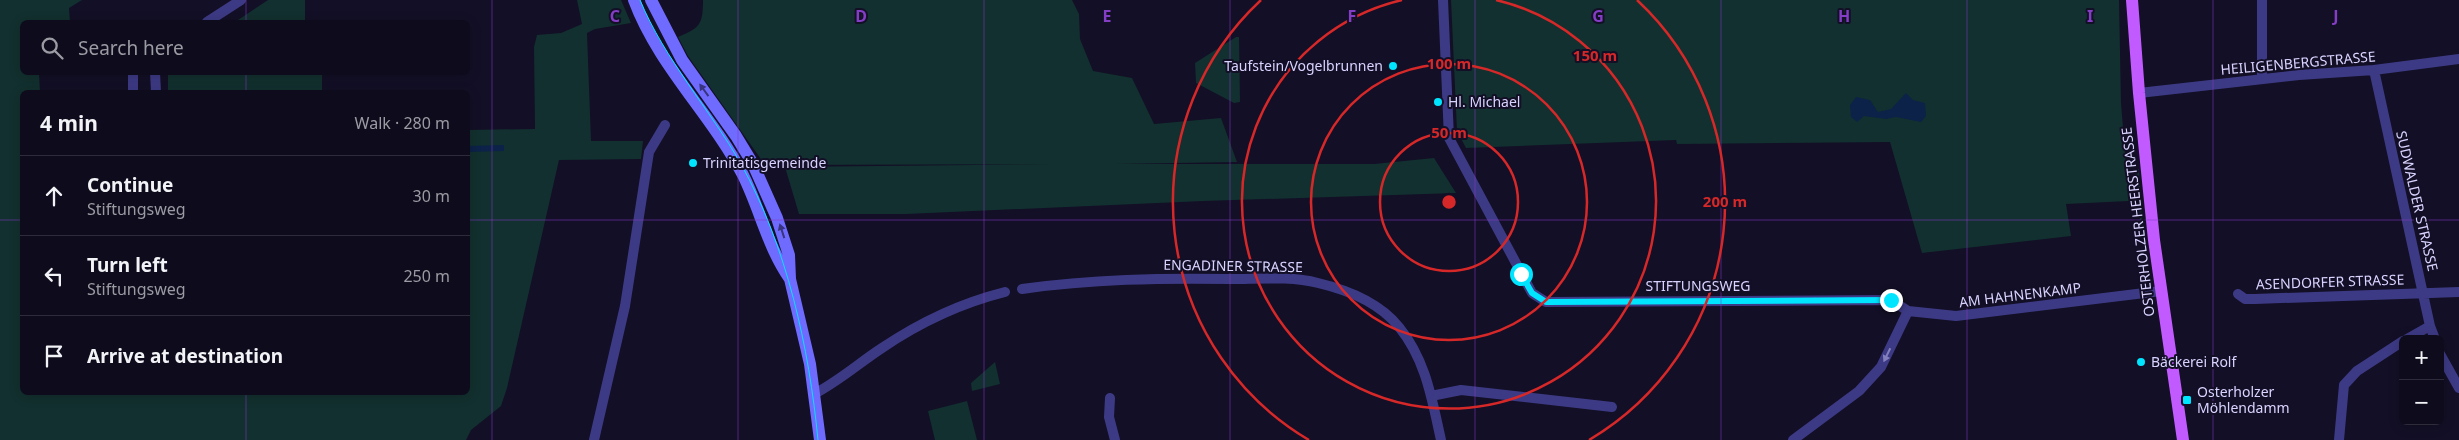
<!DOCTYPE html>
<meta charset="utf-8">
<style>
:root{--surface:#0e0b1c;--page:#1c1929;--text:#f1f3f6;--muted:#9b9ba3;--line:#2e2b3b}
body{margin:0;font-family:"Noto Sans",sans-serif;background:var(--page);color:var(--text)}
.controls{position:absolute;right:15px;bottom:15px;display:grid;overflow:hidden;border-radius:8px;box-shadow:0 2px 12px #0003}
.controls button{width:45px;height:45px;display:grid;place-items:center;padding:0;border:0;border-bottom:1px solid var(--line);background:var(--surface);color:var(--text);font:25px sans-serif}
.stop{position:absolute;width:15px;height:15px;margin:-11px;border:4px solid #00e5ff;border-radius:50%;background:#fff}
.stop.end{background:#00e5ff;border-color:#fff;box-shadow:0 1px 5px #0008}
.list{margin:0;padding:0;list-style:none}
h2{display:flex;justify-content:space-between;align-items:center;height:65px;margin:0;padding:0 20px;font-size:21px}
h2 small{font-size:16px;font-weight:400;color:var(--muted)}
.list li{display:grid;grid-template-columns:32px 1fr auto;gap:15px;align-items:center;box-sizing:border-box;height:80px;padding:0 20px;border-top:1px solid var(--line)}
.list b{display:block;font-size:19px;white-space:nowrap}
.list p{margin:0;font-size:16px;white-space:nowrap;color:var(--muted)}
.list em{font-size:16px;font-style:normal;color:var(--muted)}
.icon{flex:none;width:28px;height:28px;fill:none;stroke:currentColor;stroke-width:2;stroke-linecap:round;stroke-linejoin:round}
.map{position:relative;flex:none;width:2459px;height:440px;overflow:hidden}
.search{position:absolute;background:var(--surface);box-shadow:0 2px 12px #0003;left:20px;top:20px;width:450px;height:55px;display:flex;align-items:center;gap:12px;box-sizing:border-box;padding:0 18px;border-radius:8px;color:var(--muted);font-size:19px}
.panel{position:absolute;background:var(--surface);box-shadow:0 2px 12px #0003;left:20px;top:90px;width:450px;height:305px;border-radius:8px}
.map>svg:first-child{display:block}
</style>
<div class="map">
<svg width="2459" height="440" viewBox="0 0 2459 440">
<rect width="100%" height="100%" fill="#130f26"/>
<path fill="#12302f" d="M 0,0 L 82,0 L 69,8 L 70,22 L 22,22 L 22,72 L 39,73 L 40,92 L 22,92 L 22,392 L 468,392 L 468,130 L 535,129 L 534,47 L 537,35 L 561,33 L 582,24 L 577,0 L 621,0 L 631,23 L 595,29 L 587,33 L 591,141 L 643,141 L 641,159 L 559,160 L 507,388 L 501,406 L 471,430 L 466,440 L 0,440 Z
M 268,0 L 305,0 L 305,22 L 235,22 Z
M 703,0 L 1072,0 L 1079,14 L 1080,39 L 1093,71 L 1132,78 L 1154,124 L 1221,118 L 1237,162 L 1116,164 L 1374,164 L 1434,158 L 1456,193 L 1203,201 L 906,214 L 799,214 L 785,167 L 1055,164 L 765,165 L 688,56 L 678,37 C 700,28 703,24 703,0 Z
M 1451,0 L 2119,0 L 2121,103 L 2129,201 L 2066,204 L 2071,236 L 1922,253 L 1890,142 L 1677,144 L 1676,140 L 1466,148 L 1457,131 Z
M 1236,37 L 1239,37 L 1240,102 L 1234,103 L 1196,83 L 1195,63 Z
M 168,73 L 322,73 L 322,92 L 168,92 Z
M 2134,169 L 2139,169 L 2142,219 L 2140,220 Z
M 995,362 L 1000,384 L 972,391 L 971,383 Z
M 967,401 L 977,440 L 935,440 L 928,411 Z"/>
<path fill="#0c2248" d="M 1906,93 L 1913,100 L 1925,103 L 1926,116 L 1921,122 L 1896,117 L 1886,119 L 1864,116 L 1857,122 L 1851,117 L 1850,105 L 1856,97 L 1870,100 L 1878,112 L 1891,109 Z
M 504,145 L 504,151 L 468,152 L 468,146 Z"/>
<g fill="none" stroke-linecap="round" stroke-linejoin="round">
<path stroke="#3d3a85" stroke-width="10" d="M 1443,0 L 1449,138 L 1532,293 L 1546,302 L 1891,300 L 1908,311 L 1956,316 L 2161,291
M 2262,0 L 2262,79
M 207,22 L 241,0
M 2374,70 L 2430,326 L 2435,339
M 133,72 L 133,92
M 155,72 L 156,92
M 2139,93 L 2299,75 L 2374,70 L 2459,59
M 1022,289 C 1092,279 1160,278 1230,279 C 1259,279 1290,276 1318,283 C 1348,290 1379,302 1399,327 C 1426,360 1432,400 1441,440
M 2238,294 L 2245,299 L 2255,299 L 2459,292
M 2407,339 L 2430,326
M 2440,354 L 2459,388
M 814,394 C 839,381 859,363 882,348 C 919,323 961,303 1005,292
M 1431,396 L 1461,390 L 1612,407
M 1110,398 L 1109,417 L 1115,440
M 594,440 L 625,306 L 649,152 L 665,125
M 1793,440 L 1859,391 L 1881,367 L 1908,311
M 2339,440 L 2344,385 L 2357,371 L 2403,341"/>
<path stroke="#6f6bff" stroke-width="12" d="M 634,0 C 658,65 711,114 743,175 C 760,209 768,248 790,279
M 651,0 L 682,60 L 736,136 L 753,164 L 777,218 L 789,255 L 790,279 L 810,364 L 820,440"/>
<path stroke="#c25bff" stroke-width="12" d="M 2132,0 L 2139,93 L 2154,240 L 2183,440"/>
<path stroke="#00e5ff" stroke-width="1" d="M 640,0 C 665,60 709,108 741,164 C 787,247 809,347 818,440"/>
</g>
<defs><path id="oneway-solid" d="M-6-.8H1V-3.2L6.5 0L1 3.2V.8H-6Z" transform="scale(1.25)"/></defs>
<g fill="#38347d">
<use href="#oneway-solid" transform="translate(704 90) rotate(-126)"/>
<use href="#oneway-solid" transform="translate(782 231) rotate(-108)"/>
</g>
<use fill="#837fbc" href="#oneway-solid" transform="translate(1887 355) rotate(116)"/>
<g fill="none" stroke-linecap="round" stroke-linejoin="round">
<path stroke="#00e5ff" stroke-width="6" d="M 1521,274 L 1532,293 L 1546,302 L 1891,300"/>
</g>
<path fill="none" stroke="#843dc5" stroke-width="1" stroke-opacity="0.55" d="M 246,0 L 246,22M 492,0 L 492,440M 738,0 L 738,440M 984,0 L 984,440M 1230,0 L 1230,440M 1475,0 L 1475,440M 1721,0 L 1721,440M 1967,0 L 1967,440M 2213,0 L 2213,440M 246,72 L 246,92M 0,220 L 22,220M 468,220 L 2459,220M 246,392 L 246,440"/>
<g fill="none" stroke="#d62828" stroke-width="2.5">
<circle cx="1449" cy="202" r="69"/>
<circle cx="1449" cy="202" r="138"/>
<path d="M1496 0A207 207 0 1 1 1402 0"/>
<path d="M1309 440A276 276 0 0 1 1261 0M1637 0A276 276 0 0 1 1589 440"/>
</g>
<g fill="#00e5ff" stroke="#130f26" stroke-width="2">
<circle cx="1393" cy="66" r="5"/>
<circle cx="1438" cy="102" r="5"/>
<circle cx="693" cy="163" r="5"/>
<circle cx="2141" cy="362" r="5"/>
<rect x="2182" y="395" width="10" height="10" rx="2.5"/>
</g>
<g text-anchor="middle" stroke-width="4" stroke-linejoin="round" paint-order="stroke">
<g font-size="14" fill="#d9d4ff" stroke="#130f26">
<text transform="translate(2298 63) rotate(-5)" y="5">HEILIGENBERGSTRASSE</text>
<text transform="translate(2417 201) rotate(77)" y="5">SUDWALDER STRASSE</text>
<text transform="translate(2138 222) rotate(-97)" y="5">OSTERHOLZER HEERSTRASSE</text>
<text transform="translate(1233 266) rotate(1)" y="5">ENGADINER STRASSE</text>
<text transform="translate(2330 282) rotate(-2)" y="5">ASENDORFER STRASSE</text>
<text x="1698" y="291">STIFTUNGSWEG</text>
<text transform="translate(2020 295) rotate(-7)" y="5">AM HAHNENKAMP</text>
</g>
<g font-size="14" fill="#d9d4ff" stroke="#130f26" text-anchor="start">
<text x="1383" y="71" text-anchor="end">Taufstein/Vogelbrunnen</text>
<text x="1448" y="107">Hl. Michael</text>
<text x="703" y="168">Trinitatisgemeinde</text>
<text x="2151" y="367">Bäckerei Rolf</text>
<text x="2197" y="397">Osterholzer<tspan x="2197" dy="16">Möhlendamm</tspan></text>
</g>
</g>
<g font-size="16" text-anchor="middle" font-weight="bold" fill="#843dc5" stroke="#130f26" stroke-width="4" stroke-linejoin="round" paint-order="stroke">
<text x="615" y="22">C</text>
<text x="861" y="22">D</text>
<text x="1107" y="22">E</text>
<text x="1352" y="22">F</text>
<text x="1598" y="22">G</text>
<text x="1844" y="22">H</text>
<text x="2090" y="22">I</text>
<text x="2336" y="22">J</text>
</g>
<circle cx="1449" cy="202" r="8" fill="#d62828" stroke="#130f26" stroke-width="2.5"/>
<g font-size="15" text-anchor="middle" font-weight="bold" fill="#d62828" stroke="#130f26" stroke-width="4" stroke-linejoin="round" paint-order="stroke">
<text x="1595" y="61">150 m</text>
<text x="1449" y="69">100 m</text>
<text x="1449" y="138">50 m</text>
<text x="1725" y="207">200 m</text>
</g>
</svg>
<div class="controls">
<button>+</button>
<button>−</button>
</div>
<div class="stop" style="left:1521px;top:274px"></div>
<div class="stop end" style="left:1891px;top:300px"></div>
<div class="search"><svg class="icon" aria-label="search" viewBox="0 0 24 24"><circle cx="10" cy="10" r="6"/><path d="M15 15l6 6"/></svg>Search here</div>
<section class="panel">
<h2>4 min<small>Walk · 280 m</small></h2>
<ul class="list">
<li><svg class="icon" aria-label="ahead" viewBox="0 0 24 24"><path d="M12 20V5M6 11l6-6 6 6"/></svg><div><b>Continue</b><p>Stiftungsweg</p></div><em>30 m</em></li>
<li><svg class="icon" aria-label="left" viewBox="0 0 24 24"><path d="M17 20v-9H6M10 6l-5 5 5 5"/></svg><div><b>Turn left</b><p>Stiftungsweg</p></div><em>250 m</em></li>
<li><svg class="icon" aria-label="arrive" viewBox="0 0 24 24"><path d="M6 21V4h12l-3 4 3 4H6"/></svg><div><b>Arrive at destination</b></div></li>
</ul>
</section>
</div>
